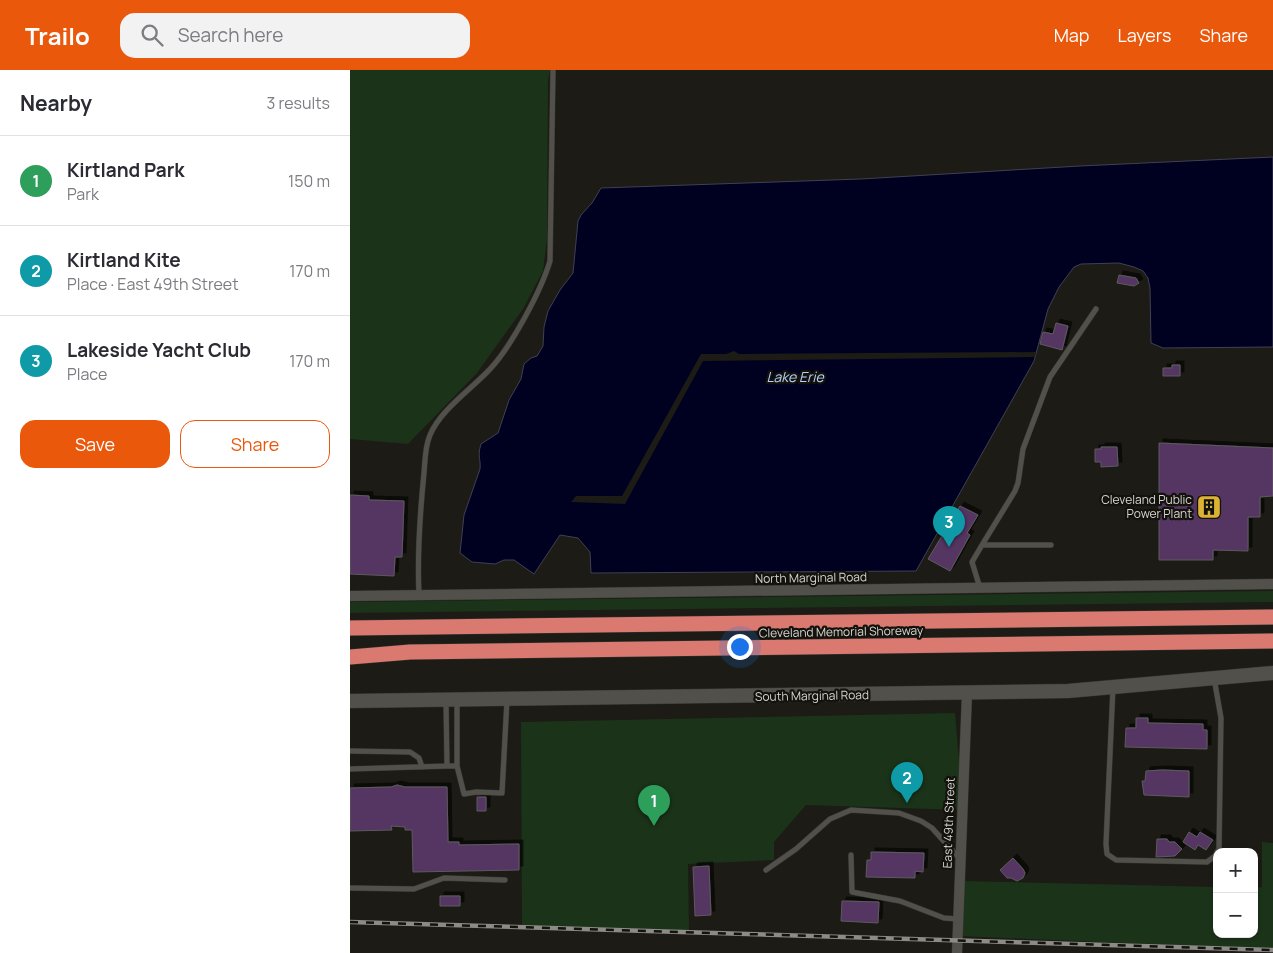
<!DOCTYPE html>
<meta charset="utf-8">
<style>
:root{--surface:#fff;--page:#f2f2f3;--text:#2b2b33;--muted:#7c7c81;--line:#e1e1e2;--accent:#ea580c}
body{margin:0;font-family:Manrope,sans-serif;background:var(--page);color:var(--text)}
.controls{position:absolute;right:15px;bottom:15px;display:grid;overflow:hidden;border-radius:10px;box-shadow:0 1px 4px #0004}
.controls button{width:45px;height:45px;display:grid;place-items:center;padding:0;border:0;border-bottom:1px solid var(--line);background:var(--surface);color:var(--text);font:25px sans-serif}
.you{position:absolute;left:389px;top:576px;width:18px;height:18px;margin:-12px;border:4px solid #fff;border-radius:50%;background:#1a73e8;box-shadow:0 0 0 8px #1a73e833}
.badge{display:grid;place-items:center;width:32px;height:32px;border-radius:50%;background:var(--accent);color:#fff;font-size:16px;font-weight:700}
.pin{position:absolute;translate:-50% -41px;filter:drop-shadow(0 1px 2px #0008)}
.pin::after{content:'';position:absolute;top:26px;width:18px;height:15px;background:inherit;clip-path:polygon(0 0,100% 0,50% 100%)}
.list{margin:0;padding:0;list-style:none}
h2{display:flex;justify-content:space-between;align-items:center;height:65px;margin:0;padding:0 20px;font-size:21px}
h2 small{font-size:16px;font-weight:400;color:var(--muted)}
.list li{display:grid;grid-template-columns:32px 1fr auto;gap:15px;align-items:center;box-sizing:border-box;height:90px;padding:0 20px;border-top:1px solid var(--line)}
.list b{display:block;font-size:19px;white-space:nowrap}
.list p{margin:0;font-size:16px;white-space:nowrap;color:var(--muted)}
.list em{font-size:16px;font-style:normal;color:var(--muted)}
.actions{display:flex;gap:10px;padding:15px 20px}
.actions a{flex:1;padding:11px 0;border:1px solid var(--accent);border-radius:15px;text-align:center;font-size:18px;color:var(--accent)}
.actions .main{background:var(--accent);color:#fff}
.icon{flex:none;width:28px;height:28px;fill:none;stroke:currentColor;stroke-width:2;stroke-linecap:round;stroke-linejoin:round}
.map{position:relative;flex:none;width:923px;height:883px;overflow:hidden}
header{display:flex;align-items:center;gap:30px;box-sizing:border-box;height:70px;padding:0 25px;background:var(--accent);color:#fff}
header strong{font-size:24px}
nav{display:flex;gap:28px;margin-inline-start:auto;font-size:18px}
.search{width:350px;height:45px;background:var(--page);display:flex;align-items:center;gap:12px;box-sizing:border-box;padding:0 18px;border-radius:15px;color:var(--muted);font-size:19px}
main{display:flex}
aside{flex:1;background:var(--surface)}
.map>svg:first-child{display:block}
</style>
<header>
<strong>Trailo</strong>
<div class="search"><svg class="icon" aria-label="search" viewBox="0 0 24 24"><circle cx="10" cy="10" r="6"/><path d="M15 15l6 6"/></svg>Search here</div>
<nav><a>Map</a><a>Layers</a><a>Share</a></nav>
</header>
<main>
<aside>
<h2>Nearby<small>3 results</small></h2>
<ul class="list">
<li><span class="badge" style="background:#2e9e5b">1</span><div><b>Kirtland Park</b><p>Park</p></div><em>150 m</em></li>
<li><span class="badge" style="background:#0f9aa8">2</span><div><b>Kirtland Kite</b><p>Place · East 49th Street</p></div><em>170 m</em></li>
<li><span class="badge" style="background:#0f9aa8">3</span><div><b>Lakeside Yacht Club</b><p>Place</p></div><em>170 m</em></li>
</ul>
<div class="actions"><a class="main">Save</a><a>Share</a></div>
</aside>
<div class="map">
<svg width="923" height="883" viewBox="0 0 923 883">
<defs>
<filter id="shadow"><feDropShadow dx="4" dy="-4" stdDeviation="0" flood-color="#0009"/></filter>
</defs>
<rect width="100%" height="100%" fill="#1c1b15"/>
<path fill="#1b3319" d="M 0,0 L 200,0 L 198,11 L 197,169 L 193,201 L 173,239 L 127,303 L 58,374 L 0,369 Z
M 923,521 L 923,532 L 0,543 L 0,532 Z
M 605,643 L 613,740 L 456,735 L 424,772 L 424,790 L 338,794 L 339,862 L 172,857 L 171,652 Z
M 912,772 L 923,773 L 923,879 L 607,866 L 610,811 L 867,817 L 867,864 L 904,864 L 904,818 L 912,817 Z"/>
<path fill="#000020" stroke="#404055" d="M 923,87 L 923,277 L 813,278 L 801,273 L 800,218 L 798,208 L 793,201 L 784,197 L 769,193 L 731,194 L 724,197 L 709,217 L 698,239 L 684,291 L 566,501 L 241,503 L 240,482 L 228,468 L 210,465 L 184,504 L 164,490 L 154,490 L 145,494 L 122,492 L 110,483 L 114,445 L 130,399 C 131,388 127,387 131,374 L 148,363 L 159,330 L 171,309 L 174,294 L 181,288 L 187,286 L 193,276 L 194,257 L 198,241 L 210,220 L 223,203 L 228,151 L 231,145 L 242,133 L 251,118 L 511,109 L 730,96 Z"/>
<path fill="#1c1b15" d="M 384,281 L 389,284 L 686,282 L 685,287 L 353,291 L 275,434 L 221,432 L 226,426 L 272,426 L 351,284 L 376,284 Z"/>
<path fill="#543662" stroke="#5e5a60" filter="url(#shadow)" d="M 769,205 L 786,208 L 789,213 L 784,216 L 767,213 Z
M 706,253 L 718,256 L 712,280 L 690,274 L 693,262 L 703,264 Z
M 822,295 L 830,295 L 830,306 L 813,306 L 813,298 L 822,298 Z
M 809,373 L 923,378 L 923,426 L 910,427 L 910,447 L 898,447 L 898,481 L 863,480 L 863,490 L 809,490 Z
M 751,377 L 767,377 L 768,396 L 751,397 L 751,392 L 745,392 L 745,379 L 751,379 Z
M 0,425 L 19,426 L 19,430 L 54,431 L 52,487 L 45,487 L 44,506 L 0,504 Z
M 610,436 L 628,445 L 617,463 L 620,465 L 600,501 L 578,489 Z
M 786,648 L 798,648 L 798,653 L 853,654 L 853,660 L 857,660 L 857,679 L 775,677 L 776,658 L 786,658 Z
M 812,700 L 839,701 L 839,727 L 794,725 L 792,711 L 795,711 L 796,701 Z
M 47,715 L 55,717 L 97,717 L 98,772 L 109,772 L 109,775 L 169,774 L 169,800 L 63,802 L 62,760 L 55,760 L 55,757 L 41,756 L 42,760 L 0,761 L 0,718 L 41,717 Z
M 127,727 L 136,727 L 136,741 L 127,741 Z
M 839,762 L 847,767 L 850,762 L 863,770 L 856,780 L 848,775 L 845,780 L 833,772 Z
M 807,769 L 817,769 L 819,772 L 825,772 L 832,779 L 825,786 L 806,787 Z
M 521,782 L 574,783 L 573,802 L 565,801 L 565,808 L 516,807 L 517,790 L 521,790 Z
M 663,788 L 673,799 L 675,803 L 673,808 L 667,811 L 661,808 L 657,808 L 650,800 Z
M 359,796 L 361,845 L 345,846 L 343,797 Z
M 90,826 L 110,826 L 110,836 L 90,836 Z
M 492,831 L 529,832 L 528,853 L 491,851 Z"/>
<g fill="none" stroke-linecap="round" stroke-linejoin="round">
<defs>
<path id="lane" d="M 632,475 L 665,421 L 668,413 L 673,379 L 700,307 L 746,239
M 630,518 L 622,492 L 632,475 L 701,475
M 69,525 C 67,484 70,443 74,403 C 75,391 75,376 80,365 C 91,339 123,318 141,298 C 162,275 191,221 200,191 L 203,0
M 864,608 L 871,648 L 869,779 L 867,782
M 763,617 L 756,774 L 757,784 L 766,790 L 857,792 L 865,786 L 867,782
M 107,630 L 107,696 L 114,724 L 126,722 L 152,723 L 157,630
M 96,631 L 97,696 L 107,696
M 0,681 L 60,682 L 69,688 L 72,697
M 0,699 L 97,696
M 501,785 L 502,822 L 550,831 L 594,848 L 608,849
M 416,800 L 446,779 L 480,749 L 501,740 L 549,743 L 571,751 L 582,758 L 610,789
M 0,818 L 64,819 L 94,808 L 155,810"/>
<path id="street" d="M 0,526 L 923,514
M 607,883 L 617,623"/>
<path id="secondary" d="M 0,631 L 718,621 L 923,603"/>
<path id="highway" d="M 0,558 L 923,547
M 0,587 L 60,582 L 923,571"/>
</defs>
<use href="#lane" stroke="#353431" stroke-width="6"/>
<use href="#street" stroke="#353431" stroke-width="11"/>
<use href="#secondary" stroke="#353431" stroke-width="15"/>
<use href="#highway" stroke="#353431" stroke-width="16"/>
<use href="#lane" stroke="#52504a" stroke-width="5"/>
<use href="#street" stroke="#52504a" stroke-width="10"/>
<use href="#secondary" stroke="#52504a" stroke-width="14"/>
<use href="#highway" stroke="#d97970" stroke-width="15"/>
<defs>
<path id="rail" d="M 0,852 L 923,880"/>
</defs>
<use href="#rail" stroke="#8c8b87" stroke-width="4.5"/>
<use href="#rail" stroke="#13120c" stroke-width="2.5" stroke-dasharray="8" stroke-linecap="butt"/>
</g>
<defs>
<symbol id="building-square" viewBox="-11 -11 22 22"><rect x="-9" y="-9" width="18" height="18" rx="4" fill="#dcb233" stroke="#13120c"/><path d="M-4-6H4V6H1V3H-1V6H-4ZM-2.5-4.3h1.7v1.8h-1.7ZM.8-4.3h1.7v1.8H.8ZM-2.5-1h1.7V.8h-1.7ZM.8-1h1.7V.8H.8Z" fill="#111"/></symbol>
</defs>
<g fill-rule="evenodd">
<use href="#building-square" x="845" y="423" width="28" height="28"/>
</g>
<g text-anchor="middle" stroke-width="4.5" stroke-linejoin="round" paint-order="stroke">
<g font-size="12" fill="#d6d5d2" stroke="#13120c" text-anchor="end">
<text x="842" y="434">Cleveland Public<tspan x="842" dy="14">Power Plant</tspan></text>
</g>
<g font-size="12" fill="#d6d5d2" stroke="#13120c">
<text transform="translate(461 508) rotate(-1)" y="4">North Marginal Road</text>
<text transform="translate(491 562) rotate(-1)" y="4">Cleveland Memorial Shoreway</text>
<text transform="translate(462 626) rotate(-1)" y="4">South Marginal Road</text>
<text transform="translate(599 753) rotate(-88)" y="4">East 49th Street</text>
</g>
<g font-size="14" font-style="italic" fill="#b6d1fb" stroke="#13120c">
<text x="445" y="312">Lake Erie</text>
</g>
</g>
</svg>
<div class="controls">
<button>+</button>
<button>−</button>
</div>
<div class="you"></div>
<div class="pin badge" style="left:304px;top:756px;background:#2e9e5b">1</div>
<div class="pin badge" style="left:557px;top:733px;background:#0f9aa8">2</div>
<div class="pin badge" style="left:599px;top:477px;background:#0f9aa8">3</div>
</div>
</main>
